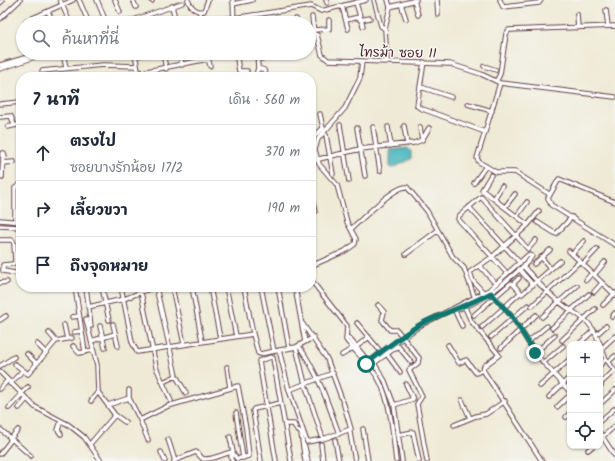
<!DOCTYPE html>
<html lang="th">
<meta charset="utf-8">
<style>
:root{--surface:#fff;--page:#f2f2f3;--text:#1f2937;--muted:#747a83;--line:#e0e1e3}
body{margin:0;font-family:Kalam,"Playpen Sans Thai",sans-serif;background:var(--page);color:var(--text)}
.controls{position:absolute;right:12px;bottom:12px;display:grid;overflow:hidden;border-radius:8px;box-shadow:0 1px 3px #0004}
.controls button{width:36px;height:36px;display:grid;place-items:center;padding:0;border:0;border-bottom:1px solid var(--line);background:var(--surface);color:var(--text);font:20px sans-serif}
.stop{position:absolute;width:12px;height:12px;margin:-9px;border:3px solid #0f766e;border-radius:50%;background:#fff}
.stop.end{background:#0f766e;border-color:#fff;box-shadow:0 1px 4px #0008}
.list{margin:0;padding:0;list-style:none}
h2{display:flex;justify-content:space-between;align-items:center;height:52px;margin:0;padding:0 16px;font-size:17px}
h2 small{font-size:13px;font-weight:400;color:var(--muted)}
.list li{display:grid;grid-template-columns:26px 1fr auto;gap:12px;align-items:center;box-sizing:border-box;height:56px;padding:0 16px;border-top:1px solid var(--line)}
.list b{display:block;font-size:15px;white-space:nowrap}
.list p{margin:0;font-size:13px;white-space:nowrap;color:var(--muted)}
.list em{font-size:13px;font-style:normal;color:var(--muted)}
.icon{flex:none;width:22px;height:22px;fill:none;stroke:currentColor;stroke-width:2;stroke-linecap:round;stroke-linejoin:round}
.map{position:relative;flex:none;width:615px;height:461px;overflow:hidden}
.search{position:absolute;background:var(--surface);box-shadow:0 1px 3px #0004;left:16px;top:16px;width:300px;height:44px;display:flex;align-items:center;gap:10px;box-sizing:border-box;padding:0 14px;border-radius:22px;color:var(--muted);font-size:15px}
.panel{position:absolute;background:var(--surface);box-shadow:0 1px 3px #0004;left:16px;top:72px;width:300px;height:220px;border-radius:16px}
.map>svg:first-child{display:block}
</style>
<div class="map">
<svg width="615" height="461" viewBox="0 0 615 461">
<rect width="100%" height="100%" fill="#f6f6f2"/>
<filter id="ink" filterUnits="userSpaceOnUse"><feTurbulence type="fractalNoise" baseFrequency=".025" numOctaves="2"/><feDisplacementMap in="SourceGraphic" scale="8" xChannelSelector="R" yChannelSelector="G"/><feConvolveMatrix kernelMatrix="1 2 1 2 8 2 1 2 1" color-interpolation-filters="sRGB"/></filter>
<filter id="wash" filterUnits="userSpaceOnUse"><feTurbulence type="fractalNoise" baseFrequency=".012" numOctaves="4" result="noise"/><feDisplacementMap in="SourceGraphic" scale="16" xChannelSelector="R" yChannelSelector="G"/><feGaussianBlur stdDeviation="0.9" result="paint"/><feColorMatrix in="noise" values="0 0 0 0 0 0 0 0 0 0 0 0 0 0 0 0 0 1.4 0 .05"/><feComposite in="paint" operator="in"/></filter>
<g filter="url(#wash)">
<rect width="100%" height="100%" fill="#eeead5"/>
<path fill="#46b6bc" stroke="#486a74" d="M 408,148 L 411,151 L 411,159 L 393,168 L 390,167 L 390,150 Z"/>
</g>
<g filter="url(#ink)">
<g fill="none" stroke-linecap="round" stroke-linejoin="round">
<defs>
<path id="minor" d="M 60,0 L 70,23
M 79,0 L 89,23
M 97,0 L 104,17
M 115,0 L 120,12
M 133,0 L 136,7
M 151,0 L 152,1
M 188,0 C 190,7 197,13 204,11 L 208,0
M 233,0 L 234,23
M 326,0 L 327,3
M 374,0 L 381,26 L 385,29
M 414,0 L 418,15
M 437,0 L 438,15
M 500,0 L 503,7 L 539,3 L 541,0
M 0,3 L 2,1
M 356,3 L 363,26
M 233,4 L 252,0
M 401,4 L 406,19
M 172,6 L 176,23
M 342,6 L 348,29
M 390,7 L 416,0
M 606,10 L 608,26
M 48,11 L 53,23
M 200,11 L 200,16 L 203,20 L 234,18 L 311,6 L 321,11 L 366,0
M 577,14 L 578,28
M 312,17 L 314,32
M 0,19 L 20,0
M 296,19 L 296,23
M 346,20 L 359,17
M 360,20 L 370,18
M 26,21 L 73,0
M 279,21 L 279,23
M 125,23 L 182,3
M 314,30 L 329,29 L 329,20
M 309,32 L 317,35 L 322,55 L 328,60 L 450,64 L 481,74 L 500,83 L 615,97
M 63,53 L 66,68
M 135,53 L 138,71 L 142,72 L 208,59
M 163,53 L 166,69
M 180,53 L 182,65
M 207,53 L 210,66
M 236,53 L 239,71 L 247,71
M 257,53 L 258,68 L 264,70 L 265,73
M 136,56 L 149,53
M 258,59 L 268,58
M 387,61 L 385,29 L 390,7 L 388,0
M 424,62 L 417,106 L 420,108 L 485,132
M 0,65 L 42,53
M 484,66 L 496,70
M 0,69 L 35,57
M 42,71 L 103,65 L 137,66
M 256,75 L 258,68
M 497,80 L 500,74 L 506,34 L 509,30 L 615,26
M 500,83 L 477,158 L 479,162 L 496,172 L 515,172 L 549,194
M 421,87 L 451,97
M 0,104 L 21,102
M 468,104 L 492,111
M 0,117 L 11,116 L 14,125
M 311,122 L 311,131
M 340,125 L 349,181
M 404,126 L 407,144
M 8,127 L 21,124
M 373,127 L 380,171
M 388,127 L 391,146
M 420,127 L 422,140
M 357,128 L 365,176
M 326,135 L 333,174
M 312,139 L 323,128 L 320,114
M 311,148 L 312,135
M 2,153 L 4,153 L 5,156 L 2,156 Z
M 311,161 L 360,149 L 414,143 L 422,140 L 429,128
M 3,163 L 14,162
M 491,175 L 482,190 L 528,225
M 2,177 L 3,156
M 474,183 L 486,166
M 311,195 L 315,212
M 494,199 L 502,186
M 615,202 L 559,179 L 548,198 L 551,205 L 615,245
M 469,207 L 520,263
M 505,207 L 515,194
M 517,216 L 527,202
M 0,220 L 21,222
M 15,221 L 15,188 L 21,184
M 537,222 L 556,234 L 572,217
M 0,226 L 21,227
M 351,229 C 361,220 395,185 407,187 L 427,211 L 453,257 L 464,268 L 476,301
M 0,240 L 12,240 L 14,243 L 15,262 L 13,264 L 3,265 L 3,271 L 21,274
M 569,251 L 615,295
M 406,254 L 437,231
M 572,254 L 584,241
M 541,257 L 551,269
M 534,264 L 550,250
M 583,264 L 597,249
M 311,266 L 345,251 L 355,244 L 356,239 L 347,222 L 337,185 L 319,164 L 315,150 L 318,139 L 345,108 L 360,78 L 362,61
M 480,266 L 494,282
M 523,266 C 534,278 545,291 558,301 C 580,319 588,314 600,344
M 519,269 L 533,285
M 505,271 L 458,219 L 459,216 L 481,197 L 528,249 L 536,240
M 594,275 L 605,262
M 519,278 L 513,284 L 522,294 L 560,261
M 311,280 L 347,326 L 346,340 C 356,353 371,365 379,380 C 391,402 393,436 396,461
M 586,280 L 592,273
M 0,283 L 7,282
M 75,287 L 85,352
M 86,287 L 91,326
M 102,287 L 109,320
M 121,287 L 132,342 L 137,352 L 253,334 L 258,353 L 260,354 L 296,347 L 314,337
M 140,287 L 156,367 L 171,401
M 156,287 L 176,376 L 186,393
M 172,287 L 184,344
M 192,287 L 202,341
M 210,287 L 220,338
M 226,287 L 236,336
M 244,287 L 253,334
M 261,287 L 274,351
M 278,287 L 289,348
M 295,287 L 305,342
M 489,290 L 513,318 L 535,353 L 570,392
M 482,291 L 473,281 L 470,272 L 492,257 L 528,225 L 539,211
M 594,292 L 602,283
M 463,303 L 471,321 L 499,355 L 484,366 L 483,370 L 542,461
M 378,305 L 384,312 L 382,320 L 390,330 L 397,330 L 419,358 L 418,363 L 409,370 L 422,396 L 417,404 L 427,461
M 603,305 L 615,293
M 532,306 L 580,261
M 88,307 L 124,299 L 154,287
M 454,309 L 462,326
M 455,310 C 480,303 500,287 519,270 C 523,266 530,261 532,256
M 474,315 L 511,283
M 72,317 L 79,316
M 542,317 L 577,286
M 612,317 L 615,313
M 86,319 L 97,365 L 98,392 L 115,415 L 90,444
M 0,320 L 6,316
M 357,323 L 381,352
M 113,324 L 118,346
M 64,325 L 67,339
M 100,326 L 105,348
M 482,327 L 519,294
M 552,328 L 589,294
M 74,332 L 81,331
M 49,333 L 56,341
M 596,335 L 606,326
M 491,337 L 528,305
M 349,338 L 364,356
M 562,340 L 595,309
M 91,341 L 115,334
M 528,342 L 547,326
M 37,344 L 45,352
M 579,344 L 594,330
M 448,345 L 459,363 L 466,360 L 476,373 L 483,370
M 600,345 L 606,359 L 615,371
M 73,346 L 79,353 L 93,350
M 299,346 C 318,373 328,403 339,434
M 296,347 L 305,384 L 323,439
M 356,347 L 369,337
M 501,348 L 536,315
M 601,349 L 615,336
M 279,350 L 289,390 L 307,442 L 323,439 L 351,429 L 344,405 L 327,359 L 302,323
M 386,353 L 400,372
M 535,353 L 555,335
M 27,354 L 36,363
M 342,355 L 353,348
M 608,362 L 615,356
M 543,363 L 563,346
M 15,364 L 28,374 L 56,341 L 72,338
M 366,364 L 421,325 L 489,290 L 528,255 L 532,256
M 600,365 L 606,359
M 0,366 L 14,357
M 227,367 L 230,388
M 0,372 L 35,407 L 69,425 L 84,437 L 101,461
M 163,382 L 176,376
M 601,383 L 614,371
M 10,384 L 23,370
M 540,386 L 570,359
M 600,386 L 601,385
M 0,389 L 7,381
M 129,390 L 129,398
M 289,390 L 333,373
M 21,394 L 28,387
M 611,394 L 615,390
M 549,397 L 570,377
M 462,400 L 470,418
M 91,401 L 98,392
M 600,404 L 610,395
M 108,405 L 129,398 L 140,420 L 168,406 L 238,386 L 246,429 L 249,456 L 237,459 L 232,452 C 222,454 213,460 203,459 L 196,452 L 174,461
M 394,405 L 413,399 L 406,384
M 557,407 L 570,395
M 9,408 L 21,395
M 19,408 L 26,400
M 236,413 L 243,458
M 115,415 L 125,422
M 566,417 L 570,413
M 140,420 L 148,440
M 600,421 L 614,409
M 285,424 L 294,424 L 296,429 L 301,433 L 305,461
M 454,425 L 476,416 L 486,414 L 505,401
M 0,429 L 31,456
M 363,429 L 368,461
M 350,433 L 355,461
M 600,433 L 615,456
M 61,434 L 58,430 L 61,421
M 398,435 L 413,432 L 419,461
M 230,437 L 233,452
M 10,439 L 18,430
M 168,439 L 175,461
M 600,439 L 615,426
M 335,440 L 339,461
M 303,444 L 305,447 L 308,461
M 321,444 L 323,461
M 588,450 L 593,446
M 161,452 L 165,461
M 0,454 L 11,440
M 231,456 L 232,461
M 261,461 L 253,411 L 254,409 L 281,403
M 276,461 L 259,361 L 271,357 L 273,358 L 291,461
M 402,461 L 394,405 L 385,381 L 374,363 L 398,346 L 411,362"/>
</defs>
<use href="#minor" stroke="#633d44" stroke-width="5.5"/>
<use href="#minor" stroke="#fff" stroke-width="3.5"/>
</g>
</g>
<g fill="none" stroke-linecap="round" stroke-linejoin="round" filter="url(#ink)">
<path stroke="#0f766e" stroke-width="5" d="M 366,364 C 384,350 402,335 421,324 C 444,312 468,306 491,293 L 513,318 L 535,353"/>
</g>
<g text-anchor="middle" stroke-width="3" stroke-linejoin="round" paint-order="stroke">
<g font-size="13" fill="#4a1f2b" stroke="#f6f6f2">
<text transform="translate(398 52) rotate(1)" y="5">ไทรม้า ซอย 11</text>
</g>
</g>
</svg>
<div class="controls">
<button>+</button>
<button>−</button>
<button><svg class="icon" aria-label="locate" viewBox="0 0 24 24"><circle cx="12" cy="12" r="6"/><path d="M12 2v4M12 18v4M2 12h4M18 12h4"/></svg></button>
</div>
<div class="stop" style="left:366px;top:364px"></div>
<div class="stop end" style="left:535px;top:353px"></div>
<div class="search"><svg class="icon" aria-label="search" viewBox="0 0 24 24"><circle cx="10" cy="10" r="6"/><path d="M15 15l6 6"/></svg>ค้นหาที่นี่</div>
<section class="panel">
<h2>7 นาที<small>เดิน · 560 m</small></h2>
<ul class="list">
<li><svg class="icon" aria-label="ahead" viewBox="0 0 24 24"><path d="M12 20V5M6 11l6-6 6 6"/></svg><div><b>ตรงไป</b><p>ซอยบางรักน้อย 17/2</p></div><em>370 m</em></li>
<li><svg class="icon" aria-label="right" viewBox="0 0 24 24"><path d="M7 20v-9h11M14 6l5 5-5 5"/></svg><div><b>เลี้ยวขวา</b></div><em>190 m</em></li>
<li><svg class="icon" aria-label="arrive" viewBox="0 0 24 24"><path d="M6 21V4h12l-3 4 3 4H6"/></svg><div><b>ถึงจุดหมาย</b></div></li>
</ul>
</section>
</div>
